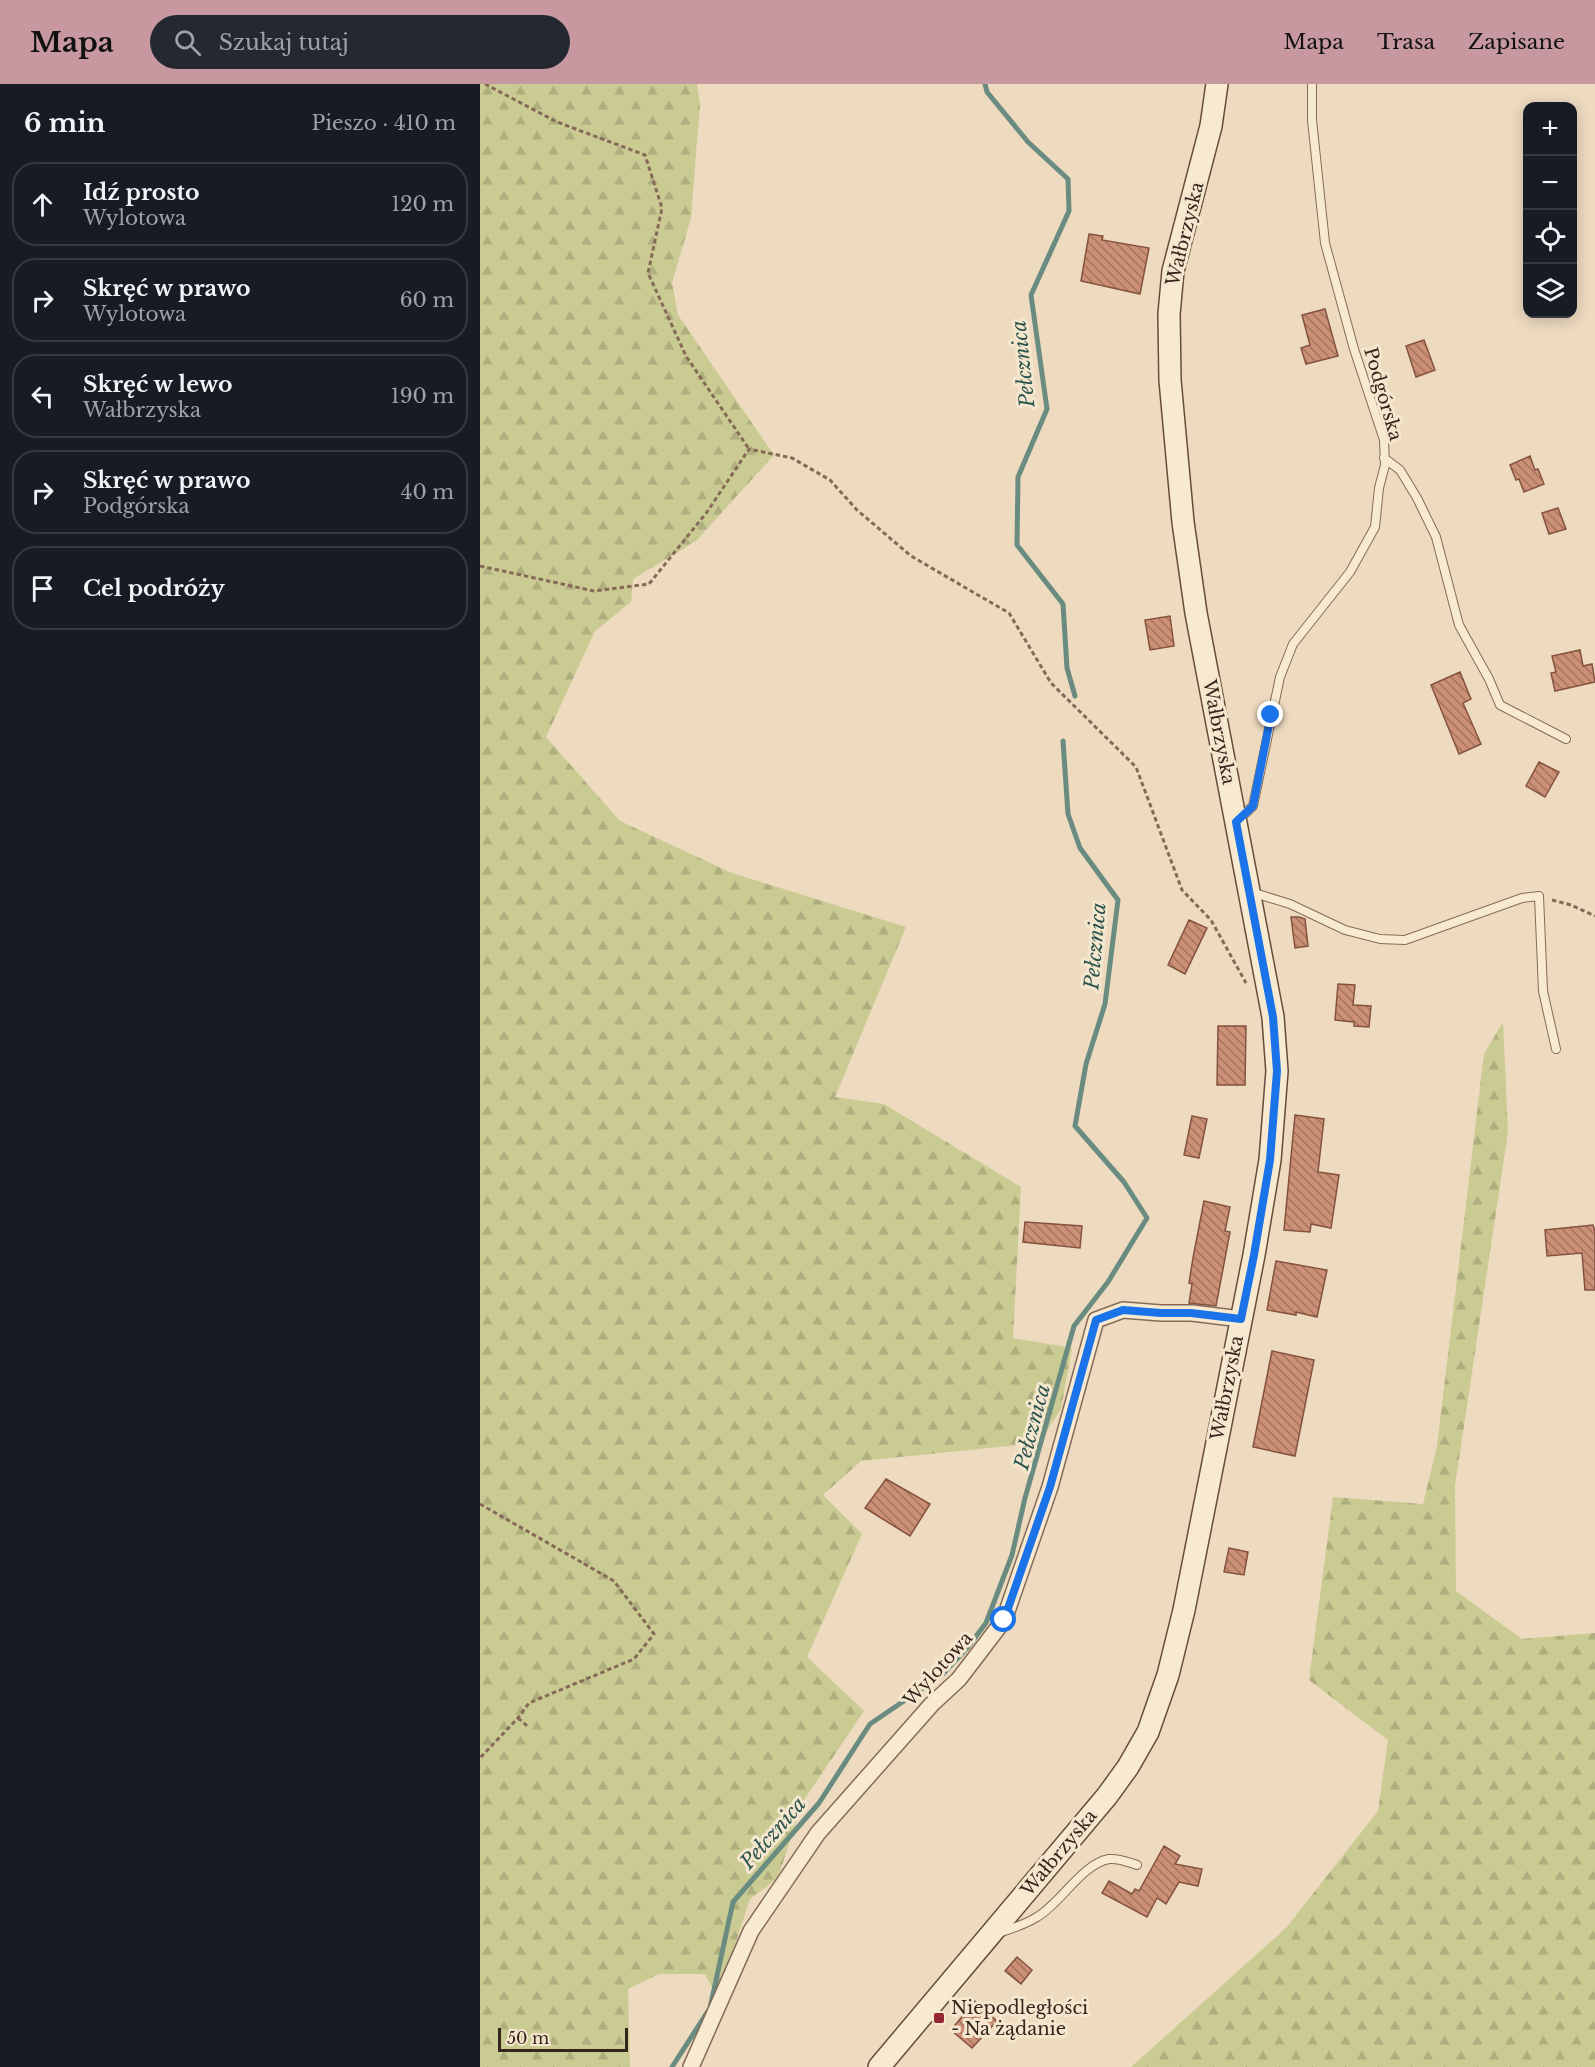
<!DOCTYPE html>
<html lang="pl">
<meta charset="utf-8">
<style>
:root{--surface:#171b24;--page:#242831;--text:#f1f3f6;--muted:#9ea1a6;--line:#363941;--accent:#c7989f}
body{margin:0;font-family:"Libre Baskerville",serif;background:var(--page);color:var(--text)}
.controls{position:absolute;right:18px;top:18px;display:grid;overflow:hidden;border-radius:12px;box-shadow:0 3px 15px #0003}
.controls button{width:54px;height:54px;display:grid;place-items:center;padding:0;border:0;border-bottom:2px solid var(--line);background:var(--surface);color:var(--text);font:30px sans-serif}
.scale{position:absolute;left:18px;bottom:15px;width:130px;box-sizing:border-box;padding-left:6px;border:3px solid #35251c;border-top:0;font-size:16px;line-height:21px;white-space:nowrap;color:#35251c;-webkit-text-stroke:4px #f5e6ce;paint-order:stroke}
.stop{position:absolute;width:18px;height:18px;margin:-14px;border:4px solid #1a73e8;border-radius:50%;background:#fff}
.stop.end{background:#1a73e8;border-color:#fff;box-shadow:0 2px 6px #0008}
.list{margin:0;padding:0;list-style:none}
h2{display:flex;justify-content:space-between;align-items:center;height:78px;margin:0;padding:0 24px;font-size:26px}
h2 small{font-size:20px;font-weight:400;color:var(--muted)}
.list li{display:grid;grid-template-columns:39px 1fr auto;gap:18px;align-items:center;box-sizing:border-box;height:84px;margin:0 12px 12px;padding:0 12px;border:2px solid var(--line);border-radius:24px}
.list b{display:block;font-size:22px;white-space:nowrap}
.list p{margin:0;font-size:20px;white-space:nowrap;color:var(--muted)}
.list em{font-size:20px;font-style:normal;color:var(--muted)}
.icon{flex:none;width:33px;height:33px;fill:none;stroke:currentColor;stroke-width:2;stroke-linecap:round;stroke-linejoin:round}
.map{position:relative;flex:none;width:1115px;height:1983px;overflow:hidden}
header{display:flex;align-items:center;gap:36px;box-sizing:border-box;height:84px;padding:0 30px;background:var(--accent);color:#111}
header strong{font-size:28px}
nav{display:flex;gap:33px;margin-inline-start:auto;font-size:21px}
.search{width:420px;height:54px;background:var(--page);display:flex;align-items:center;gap:15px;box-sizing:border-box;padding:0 21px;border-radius:33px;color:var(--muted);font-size:22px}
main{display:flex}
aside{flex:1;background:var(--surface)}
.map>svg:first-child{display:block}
</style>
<header>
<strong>Mapa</strong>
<div class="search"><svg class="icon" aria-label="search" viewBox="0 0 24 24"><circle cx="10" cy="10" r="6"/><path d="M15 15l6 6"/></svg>Szukaj tutaj</div>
<nav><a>Mapa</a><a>Trasa</a><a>Zapisane</a></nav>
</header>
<main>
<aside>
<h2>6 min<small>Pieszo · 410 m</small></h2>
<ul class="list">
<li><svg class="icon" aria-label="ahead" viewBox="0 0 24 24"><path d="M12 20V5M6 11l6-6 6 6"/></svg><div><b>Idź prosto</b><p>Wylotowa</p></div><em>120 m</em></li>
<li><svg class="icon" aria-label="right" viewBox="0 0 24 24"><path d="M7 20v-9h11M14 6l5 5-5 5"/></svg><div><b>Skręć w prawo</b><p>Wylotowa</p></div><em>60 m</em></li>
<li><svg class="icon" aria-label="left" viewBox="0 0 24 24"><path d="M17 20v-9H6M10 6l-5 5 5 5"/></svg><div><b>Skręć w lewo</b><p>Wałbrzyska</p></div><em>190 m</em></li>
<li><svg class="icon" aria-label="right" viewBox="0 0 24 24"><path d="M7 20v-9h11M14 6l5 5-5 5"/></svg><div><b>Skręć w prawo</b><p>Podgórska</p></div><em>40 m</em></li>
<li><svg class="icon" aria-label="arrive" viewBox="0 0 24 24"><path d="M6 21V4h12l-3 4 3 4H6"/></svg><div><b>Cel podróży</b></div></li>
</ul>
</aside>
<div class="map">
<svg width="1115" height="1983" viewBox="0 0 1115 1983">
<defs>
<pattern id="forest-firs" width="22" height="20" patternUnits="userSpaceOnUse" patternTransform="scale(1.5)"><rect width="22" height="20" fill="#cacb93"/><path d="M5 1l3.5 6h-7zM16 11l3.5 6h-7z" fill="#aeae7e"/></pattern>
<pattern id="building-back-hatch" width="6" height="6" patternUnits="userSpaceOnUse" patternTransform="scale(1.5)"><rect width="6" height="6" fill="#cb9075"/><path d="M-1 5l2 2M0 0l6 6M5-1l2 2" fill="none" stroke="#a6755f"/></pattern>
</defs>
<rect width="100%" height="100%" fill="#eddabf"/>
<path fill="url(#forest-firs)" d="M 0,0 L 217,0 L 220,20 L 211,134 L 192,199 L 198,231 L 294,371 L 216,457 L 153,495 L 151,518 L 115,547 L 66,653 L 140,737 L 252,789 L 426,843 L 355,1013 L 404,1020 L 541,1103 L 533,1254 L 592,1264 L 581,1325 L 559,1359 L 381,1377 L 343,1411 L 382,1450 L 327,1573 L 384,1627 L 322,1719 L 298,1794 L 270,1815 L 252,1870 L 258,1891 L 240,1919 L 225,1890 L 179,1890 L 148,1905 L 150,1983 L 0,1983 Z
M 1023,938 L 1028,1048 L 975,1402 L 976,1507 L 1042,1555 L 1115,1549 L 1115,1983 L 651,1983 L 806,1844 L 898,1727 L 908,1656 L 829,1596 L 853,1413 L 943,1420 L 957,1362 L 1004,970 Z"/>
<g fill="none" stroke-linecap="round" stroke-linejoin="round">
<path stroke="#6a8c80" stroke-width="5" d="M 505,0 L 507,8 L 548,58 L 588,95 L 589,127 L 551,211 L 567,325 L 538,393 L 537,461 L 583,520 L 587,584 L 595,612
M 192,1983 L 230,1924 L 253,1818 L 339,1719 L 390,1640 L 462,1591 L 488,1563 L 506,1539 L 532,1471 L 545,1414 L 594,1242 L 628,1198 L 667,1134 L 644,1098 L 595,1042 L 606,980 L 625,920 L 638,816 L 600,764 L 588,730 L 583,657"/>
</g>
<path fill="url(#building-back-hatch)" stroke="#84523e" stroke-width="1.5" d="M 609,150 L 623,152 L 622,156 L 669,164 L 660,210 L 601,197 Z
M 845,225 L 858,272 L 826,280 L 821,264 L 830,261 L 822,231 Z
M 944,256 L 955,286 L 936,293 L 926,262 Z
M 1050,372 L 1055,386 L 1058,385 L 1064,400 L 1044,408 L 1039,395 L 1036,396 L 1030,381 Z
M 1078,424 L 1086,445 L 1069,450 L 1062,429 Z
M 690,532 L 694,562 L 670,566 L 665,536 Z
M 1100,566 L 1103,582 L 1112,580 L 1115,598 L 1075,607 L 1071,589 L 1076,588 L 1072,572 Z
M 980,588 L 991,615 L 983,619 L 1001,660 L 979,670 L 951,601 Z
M 1059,678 L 1079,688 L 1065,713 L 1046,702 Z
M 811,833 L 819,833 L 825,835 L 828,862 L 815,864 Z
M 709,836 L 727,844 L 705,890 L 688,881 Z
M 858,900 L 875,901 L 873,921 L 891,922 L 889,943 L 874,942 L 874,938 L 855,936 Z
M 738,942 L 766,942 L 765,1001 L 737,1001 Z
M 815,1031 L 844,1035 L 838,1088 L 859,1091 L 851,1144 L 831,1140 L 830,1148 L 804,1146 Z
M 712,1032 L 727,1035 L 719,1074 L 704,1071 Z
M 724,1117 L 750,1123 L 745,1147 L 750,1148 L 736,1222 L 709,1219 L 712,1200 L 709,1199 L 713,1174 Z
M 545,1138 L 602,1142 L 600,1164 L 543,1158 Z
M 1113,1141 L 1115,1148 L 1115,1206 L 1105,1206 L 1102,1169 L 1067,1172 L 1065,1146 Z
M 796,1177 L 847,1186 L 837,1233 L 816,1228 L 816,1231 L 787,1226 Z
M 792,1267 L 834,1276 L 815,1372 L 773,1363 Z
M 406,1395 L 450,1420 L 430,1452 L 385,1424 Z
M 749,1464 L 768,1468 L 764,1491 L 744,1488 Z
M 684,1762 L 700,1772 L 695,1780 L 722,1785 L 718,1802 L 699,1798 L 686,1820 L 677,1814 L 667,1833 L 622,1809 L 629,1797 L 652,1810 L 655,1805 L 659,1807 Z
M 537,1873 L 552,1886 L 541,1900 L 525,1887 Z
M 495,1917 L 517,1937 L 492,1964 L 471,1946 Z"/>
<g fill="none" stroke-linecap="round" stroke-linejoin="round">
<defs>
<path id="service" d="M 904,374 L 920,386 L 937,414 L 956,453 L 979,541 L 1009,595 L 1020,621 L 1086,655
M 758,736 L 773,722 L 800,593 L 813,560 L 870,488 L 895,443 L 899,404 L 905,381 L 904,356 L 874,265 L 845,159 L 832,36 L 832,0
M 771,808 L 810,820 L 865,846 L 900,855 L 925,856 L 1042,814 L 1059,812 L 1063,907 L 1076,965
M 518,1849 C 531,1845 546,1840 557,1833 C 581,1819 602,1780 629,1775 C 639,1774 648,1778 657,1781"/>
<path id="minor" d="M 211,1983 L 271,1847 L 338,1749 L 452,1620 L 479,1595 L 524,1536 L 570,1403 L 616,1236 L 643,1226 L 681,1229 L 712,1229 L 761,1235"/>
<path id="secondary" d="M 399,1983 L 627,1712 L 648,1683 L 668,1648 L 688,1591 L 704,1526 L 774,1171 L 790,1076 L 797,987 L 793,933 L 716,529 L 703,438 L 690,296 L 689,230 L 693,187 L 731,42 L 737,0"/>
</defs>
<use href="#service" stroke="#856b57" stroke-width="10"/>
<use href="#minor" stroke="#856b57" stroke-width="18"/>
<use href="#secondary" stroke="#674c3b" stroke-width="24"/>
<path stroke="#856b57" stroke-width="3" stroke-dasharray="4.5 3" stroke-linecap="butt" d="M 5,0 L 77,38 L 165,71 L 182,124 L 168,189 L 206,272 L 269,365
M 0,482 L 114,507 L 169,500 L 227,428 L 269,365 L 312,374 L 350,396 L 377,426 L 431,472 L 529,529 L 571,599 L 656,683 L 702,806 L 731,836 L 766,899
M 1072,816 L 1091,821 L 1115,832
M 0,1420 L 134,1497 L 174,1550 L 154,1575 L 49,1619 L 38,1634 L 0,1674
M 38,1634 L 47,1642"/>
<use href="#service" stroke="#f8e9d1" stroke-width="8"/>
<use href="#minor" stroke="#f8e9d1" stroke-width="15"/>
<use href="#secondary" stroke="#f8e9d1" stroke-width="21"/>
</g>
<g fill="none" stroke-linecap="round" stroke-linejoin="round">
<path stroke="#1a73e8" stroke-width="8" d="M 524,1536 L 570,1403 L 616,1236 L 643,1226 L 681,1229 L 711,1229 L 761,1235 L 774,1171 L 790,1076 L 797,987 L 793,933 L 756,738 L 773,722 L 791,631"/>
</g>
<rect fill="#932834" stroke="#f5e6ce" stroke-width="2" x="453" y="1928" width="12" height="12" rx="3"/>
<g text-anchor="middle" stroke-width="6" stroke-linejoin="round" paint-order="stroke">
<g font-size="18" fill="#35251c" stroke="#f5e6ce">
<text transform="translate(705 150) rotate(-76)" y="6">Wałbrzyska</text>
<text transform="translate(903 310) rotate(74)" y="6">Podgórska</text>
<text transform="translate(739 648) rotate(79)" y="6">Wałbrzyska</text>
<text transform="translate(747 1304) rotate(-79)" y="6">Wałbrzyska</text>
<text transform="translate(458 1585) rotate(-48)" y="6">Wylotowa</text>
<text transform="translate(579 1769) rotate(-50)" y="6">Wałbrzyska</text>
</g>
<g font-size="18" fill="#35251c" stroke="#f5e6ce" text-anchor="start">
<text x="471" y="1930">Niepodległości<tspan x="471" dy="21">- Na żądanie</tspan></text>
</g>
<g font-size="20" font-style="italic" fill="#2b544e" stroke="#f5e6ce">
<text transform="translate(543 280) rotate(-96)" y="7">Pełcznica</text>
<text transform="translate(615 862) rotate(-85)" y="7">Pełcznica</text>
<text transform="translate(552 1343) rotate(-75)" y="7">Pełcznica</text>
<text transform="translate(293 1749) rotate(-49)" y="7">Pełcznica</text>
</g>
</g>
</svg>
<div class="controls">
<button>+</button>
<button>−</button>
<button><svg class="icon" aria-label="locate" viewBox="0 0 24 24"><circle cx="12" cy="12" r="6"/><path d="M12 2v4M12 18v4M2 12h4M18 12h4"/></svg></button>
<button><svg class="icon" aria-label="layers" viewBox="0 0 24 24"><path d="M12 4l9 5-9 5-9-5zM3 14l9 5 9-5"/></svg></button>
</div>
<div class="scale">50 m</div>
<div class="stop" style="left:524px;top:1536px"></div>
<div class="stop end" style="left:791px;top:631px"></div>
</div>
</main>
